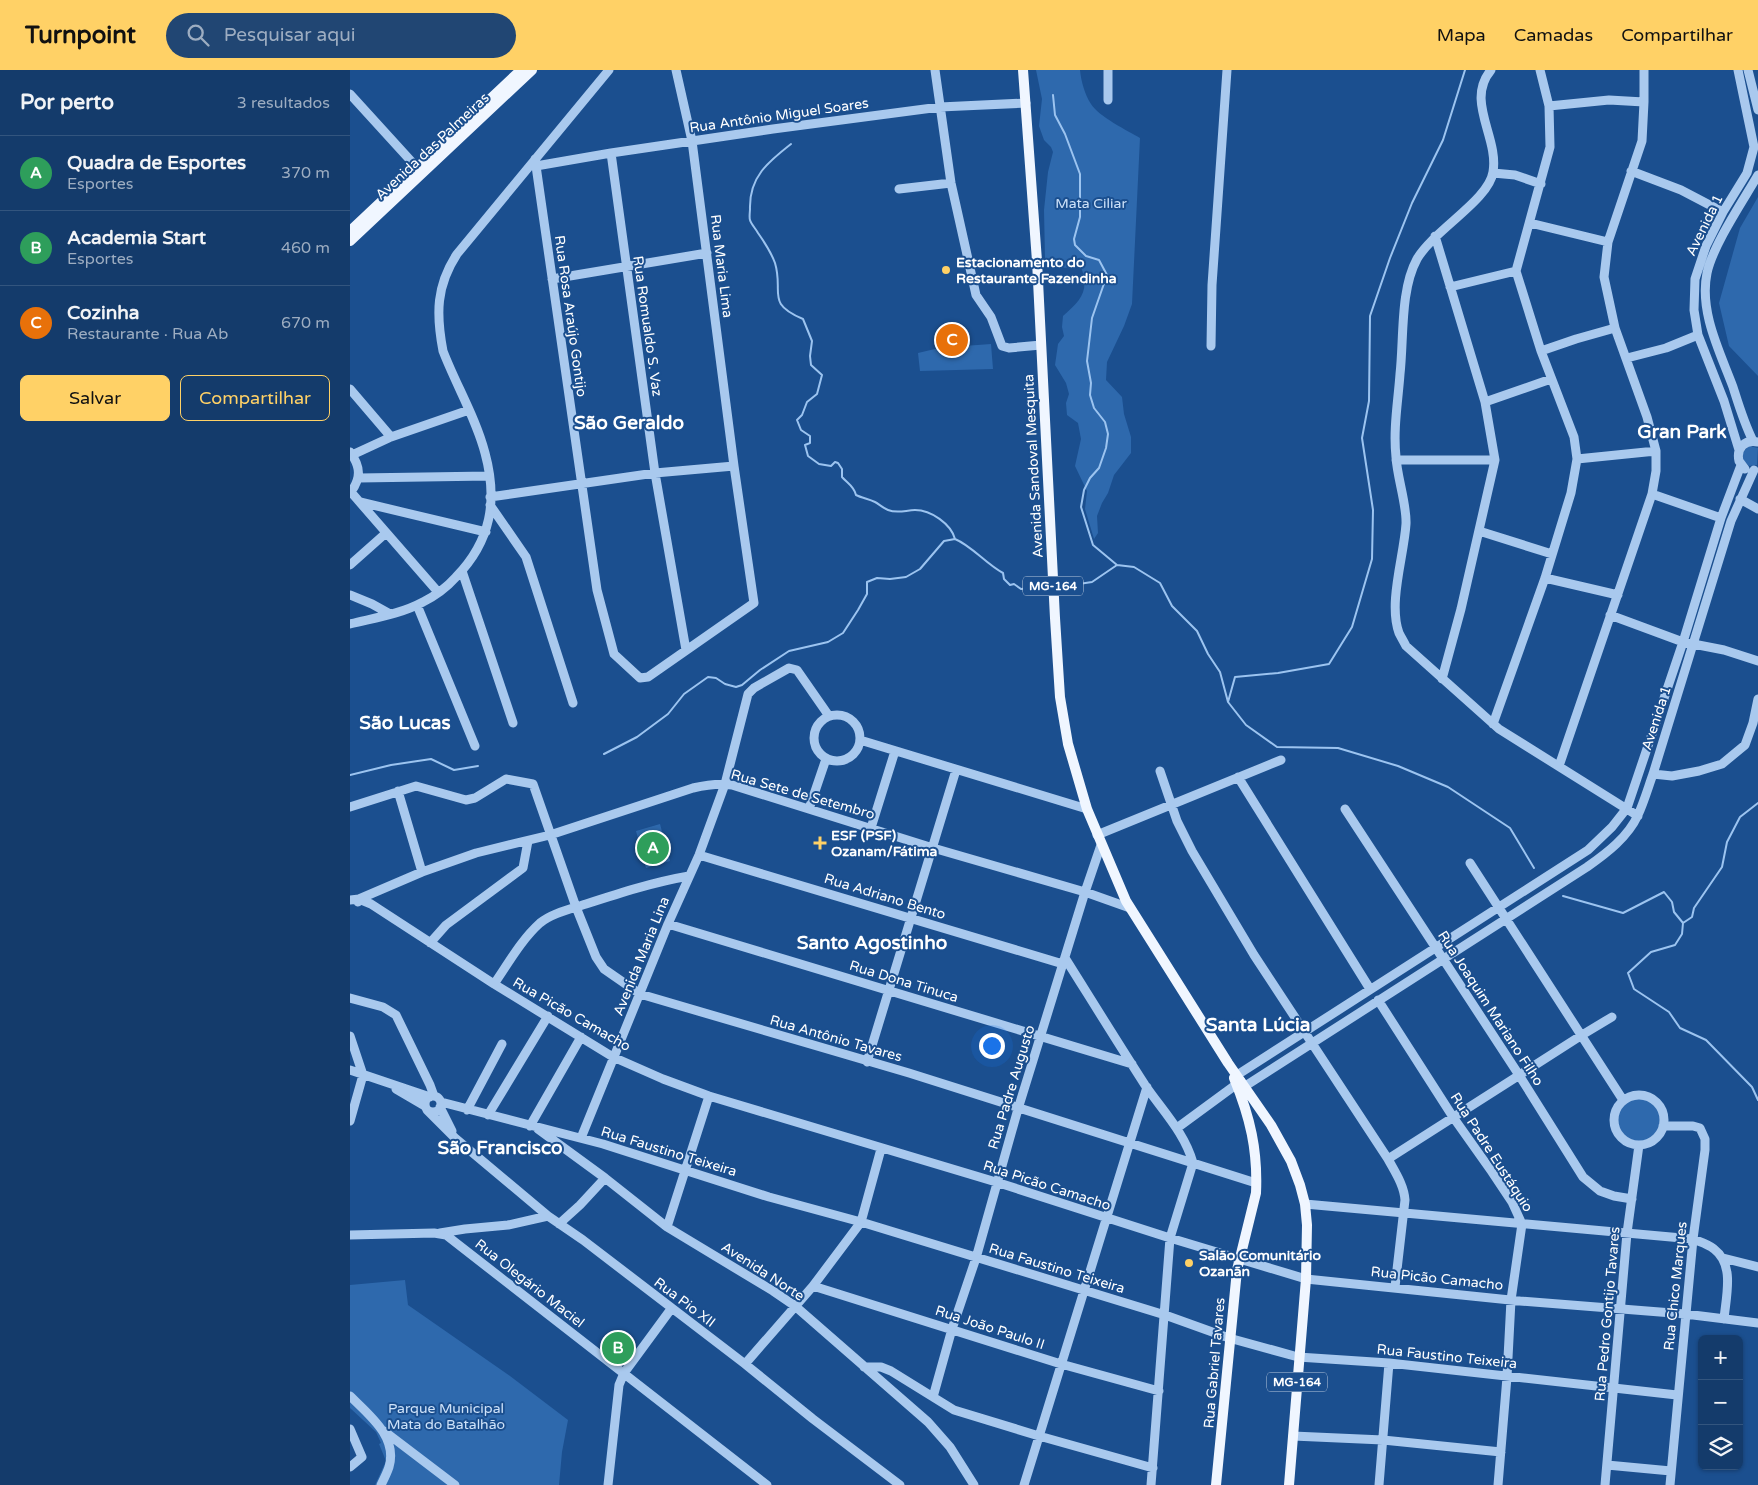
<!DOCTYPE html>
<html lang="pt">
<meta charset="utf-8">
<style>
:root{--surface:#143b6b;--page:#214673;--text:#f1f3f6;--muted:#9dadc1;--line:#33557e;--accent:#ffd166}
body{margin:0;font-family:"Varela Round",sans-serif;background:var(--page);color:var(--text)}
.controls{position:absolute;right:15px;bottom:15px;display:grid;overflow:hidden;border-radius:8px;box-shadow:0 1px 4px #0004}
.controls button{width:45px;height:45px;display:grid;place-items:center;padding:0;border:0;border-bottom:1px solid var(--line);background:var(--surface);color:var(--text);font:25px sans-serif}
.you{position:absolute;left:641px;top:975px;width:18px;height:18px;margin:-12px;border:4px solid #fff;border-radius:50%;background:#1a73e8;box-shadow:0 0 0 8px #1a73e833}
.badge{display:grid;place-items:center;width:32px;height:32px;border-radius:50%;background:var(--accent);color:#fff;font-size:16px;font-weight:700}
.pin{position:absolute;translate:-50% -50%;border:2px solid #fff;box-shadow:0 1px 5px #0006}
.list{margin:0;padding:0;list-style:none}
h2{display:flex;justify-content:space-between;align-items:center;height:65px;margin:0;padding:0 20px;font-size:21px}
h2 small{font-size:16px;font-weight:400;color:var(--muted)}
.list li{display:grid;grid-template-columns:32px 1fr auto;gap:15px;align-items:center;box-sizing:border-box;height:75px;padding:0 20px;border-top:1px solid var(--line)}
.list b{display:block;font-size:19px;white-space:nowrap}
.list p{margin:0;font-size:16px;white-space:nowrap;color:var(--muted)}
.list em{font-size:16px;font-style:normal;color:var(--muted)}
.actions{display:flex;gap:10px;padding:15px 20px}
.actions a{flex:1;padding:11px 0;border:1px solid var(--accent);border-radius:8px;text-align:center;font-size:18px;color:var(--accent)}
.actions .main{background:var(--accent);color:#111}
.icon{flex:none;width:28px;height:28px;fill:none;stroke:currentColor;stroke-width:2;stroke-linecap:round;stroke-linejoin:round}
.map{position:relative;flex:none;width:1408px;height:1415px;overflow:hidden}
header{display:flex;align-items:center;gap:30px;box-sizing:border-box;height:70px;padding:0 25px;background:var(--accent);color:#111}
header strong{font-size:24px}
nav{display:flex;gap:28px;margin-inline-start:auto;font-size:18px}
.search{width:350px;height:45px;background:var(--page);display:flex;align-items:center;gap:12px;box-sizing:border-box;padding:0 18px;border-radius:28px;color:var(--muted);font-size:19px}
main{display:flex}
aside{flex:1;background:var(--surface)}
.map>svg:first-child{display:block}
</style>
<header>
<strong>Turnpoint</strong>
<div class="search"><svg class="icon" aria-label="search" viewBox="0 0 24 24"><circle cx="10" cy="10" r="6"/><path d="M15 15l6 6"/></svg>Pesquisar aqui</div>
<nav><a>Mapa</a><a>Camadas</a><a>Compartilhar</a></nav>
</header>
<main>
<aside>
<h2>Por perto<small>3 resultados</small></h2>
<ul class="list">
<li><span class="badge" style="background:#2e9e5b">A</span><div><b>Quadra de Esportes</b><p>Esportes</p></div><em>370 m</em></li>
<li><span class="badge" style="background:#2e9e5b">B</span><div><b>Academia Start</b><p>Esportes</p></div><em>460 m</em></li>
<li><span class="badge" style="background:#e8710a">C</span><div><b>Cozinha</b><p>Restaurante · Rua Ab</p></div><em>670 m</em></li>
</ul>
<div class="actions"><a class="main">Salvar</a><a>Compartilhar</a></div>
</aside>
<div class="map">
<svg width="1408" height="1415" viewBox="0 0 1408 1415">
<rect width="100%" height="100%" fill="#1b4f8f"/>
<path fill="#2e69ad" d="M 686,0 L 730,0 C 731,11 735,25 741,34 C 748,46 778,61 790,68 L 782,234 L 774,256 L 757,292 L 756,310 L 772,327 L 774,344 L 781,367 L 781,383 L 764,405 L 758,423 L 752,433 L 747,446 L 748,463 L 744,469 L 735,439 L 737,421 L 725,396 L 731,369 L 728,353 L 717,345 L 716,333 L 719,324 L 716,313 L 705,295 L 708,274 L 714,266 L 712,257 L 713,246 C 731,230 740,221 731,197 C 718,197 704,201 695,189 L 694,140 L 698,102 L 703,82 L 701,77 L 694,70 L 689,56 L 692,29 Z
M 1408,127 L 1408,306 L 1379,276 L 1369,233 L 1390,158 Z
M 610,273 L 614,276 L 641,274 L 643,299 L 570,301 L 568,283 Z
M 1399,376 L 1408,378 L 1407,395 L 1399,396 L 1393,390 L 1393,382 Z
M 310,754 L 320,791 L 296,798 L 286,761 Z
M1268 1050a21 21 0 1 1 42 0a21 21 0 1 1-42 0Z
M 55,1210 L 58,1235 L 160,1306 L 218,1350 L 212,1382 L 209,1415 L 25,1415 L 36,1391 L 29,1374 L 31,1373 L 26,1362 L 0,1338 L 0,1215 Z"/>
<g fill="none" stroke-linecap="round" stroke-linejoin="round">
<path stroke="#9cc4f0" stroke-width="2" d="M 703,25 L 705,45 L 715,64 L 730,104 L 730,147 L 724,169 L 725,175 L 736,186 L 749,190 L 757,205 L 742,248 L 737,291 L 741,313 L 740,325 L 744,338 L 755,352 L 758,364 L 756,378 L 749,398 L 740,408 L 734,420 L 731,437 L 743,475 L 767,495
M 441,74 C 418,92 399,107 400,139 C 400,142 399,147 400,150 C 401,154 406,159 408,163 C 415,173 421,182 425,193 C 434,223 415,233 453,249 L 462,271 L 460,286 L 461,295 L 472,305 L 467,324 L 457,332 L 452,345 L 447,350 L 451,360 L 460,366 L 460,373 L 455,375 L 458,386 L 469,394 L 481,396 L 485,392 L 488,393 L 492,399 L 492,407 C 497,413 504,416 506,425 C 512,428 519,429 525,432 C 529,434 533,438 538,440 C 548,444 556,440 565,440 C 581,440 601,454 605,469 C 622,476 636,494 653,503 L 654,509 L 660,515 L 664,514 L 671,519 L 681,518 L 693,520
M 709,517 L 742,512 L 767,495 L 784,497 L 810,513 L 822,536 L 847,561 L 858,584 L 870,602 L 878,632 L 896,655 L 927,677 L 988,678 L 1048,696 L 1098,717 L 1160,758 L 1184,798
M 878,632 L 885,607 L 928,603 L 979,594 L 1002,557 L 1022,489 L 1023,440 L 1012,368 L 1019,331 L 1020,246 L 1040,188 L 1062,133 L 1093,70 L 1115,0
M 254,684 L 287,667 L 318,644 L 334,624 L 358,607 L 366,608 L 375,614 L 386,617 L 392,615 L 410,600 L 439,581 L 478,572 L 493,563 L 508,540 L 517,524 L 517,512 L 527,508 L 540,509 L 556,507 L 570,499 L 594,471 L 605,469
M 0,705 L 41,695 L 81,689 L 104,700 L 128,696
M 1213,826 L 1273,843 L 1314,822 L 1322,832 L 1324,842 L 1333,853 L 1332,864 L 1325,875 L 1301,882 L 1278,903 L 1284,919 L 1319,942 L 1330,958 L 1356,970 L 1402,1017 L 1408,1030
M 1333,853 L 1342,847 L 1344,838 L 1372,797 L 1377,772 L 1390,747 L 1408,733"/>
<path stroke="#a9c9ee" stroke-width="9" d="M 585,0 L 601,113 L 626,225 L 641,247 L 652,276 L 659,278 L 691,275
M 758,0 L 758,30
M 1141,0 C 1115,31 1149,67 1143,102 C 1139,130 1084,160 1067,189 C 1050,220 1054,268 1050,304 C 1048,332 1043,359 1046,387 C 1047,407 1057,435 1056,454 C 1054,486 1038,533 1049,563 C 1051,567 1054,572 1056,576 L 1149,659 L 1288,746
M 1388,0 L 1404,77 L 1397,103 L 1373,142 L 1356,176 L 1345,209 L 1344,240 L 1348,265 L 1374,331 L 1389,380
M 1398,0 L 1408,40
M 0,24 L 71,102
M 1199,36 L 1259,30 L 1294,32
M 261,83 L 305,403 L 336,580
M 185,89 L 247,520 L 264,584 L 290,608 L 298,607 L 404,533 L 384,396 L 342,71 L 326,0
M 186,96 L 261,83 L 423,59 L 590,37 L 676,33
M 1281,101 L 1331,120 L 1373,142
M 1143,103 L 1165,105 L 1191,114
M 549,119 L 601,113
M 1180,153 L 1258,172
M 1085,166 L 1135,332 L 1145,390 L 1111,539 L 1092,609
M 202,209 L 357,183
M 1100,217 L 1166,201
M 861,276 L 862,215 L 877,0
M 1191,281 L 1226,269 L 1265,258
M 1277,288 L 1316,278 L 1348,265
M 0,319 L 41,367
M 1135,332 L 1201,309
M 1403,371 C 1394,353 1389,336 1383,317 C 1370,282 1349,242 1357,203 C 1363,175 1393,131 1408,105
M 0,382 C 11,397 11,408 1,422
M 0,386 L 41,367 L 119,340
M 1227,389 L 1306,381
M 1046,390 L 1145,390
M 1395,399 L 1389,391 C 1386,378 1395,369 1408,372
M 9,408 L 139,406
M 0,421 L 88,522
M 1302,424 L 1371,448
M 140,427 L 305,403 L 384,396
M 1390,429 L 1408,439
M 10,432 L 136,462
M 140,435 L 176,487 L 223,633
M 1129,461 L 1202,484
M 0,495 L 36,463
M 112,501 L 163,653
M 1195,508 L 1268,525
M 0,525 L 22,534 L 40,544
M 67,535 L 125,676
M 1260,545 L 1333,572 L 1374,580 L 1408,591
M 0,554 C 24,548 51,544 73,532 C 85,526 97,517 106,507 C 141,471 148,431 135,383 C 126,348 106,315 93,281 C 86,244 86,216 107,184 L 259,0
M464 668a23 23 0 1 1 46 0a23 23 0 1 1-46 0Z
M 1143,654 L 1195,508 L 1221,423 L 1227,389 L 1224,367 L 1191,281 L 1166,201 L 1200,77 L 1199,36 L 1190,0
M 510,670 L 737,739
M 1209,696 L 1302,424 L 1306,401 L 1306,381 L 1297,347 L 1265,258 L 1254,207 L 1258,172 L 1292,71 L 1294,32 L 1294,0
M 810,701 L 827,751 L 842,781 L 904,885 L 1038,1089 C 1045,1102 1054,1115 1055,1130 L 1045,1217
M 1303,704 L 1322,706 L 1349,701 L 1372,694 L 1395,675 L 1403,653 L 1408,629
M 888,707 L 1020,919
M 48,721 L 72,802
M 0,737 L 66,716 L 116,730 L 125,728 L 156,709 L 183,714 L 226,837 L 246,887 L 254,899 L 290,924 L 559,1003 L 906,1113
M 459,739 L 476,689
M 995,739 L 1169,1005 L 1233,1107 L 1250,1121 L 1264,1126 L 1282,1129
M 521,758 L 545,681
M 747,765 L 931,690
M 349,785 L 713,894
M 1120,793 L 1273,1030
M 0,830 L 9,829 L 21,834 L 144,914 L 263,987 L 313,1009 L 359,1026 L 646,1112 L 820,1168 L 956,1209 L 1170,1231 L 1335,1244 L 1408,1253
M 8,832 L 9,829 L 72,802 L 126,783 L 200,765 L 343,718 C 356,715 368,713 382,715 L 583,778 L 735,822 L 780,838
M 318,854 L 782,994
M 80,873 L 96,855 L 173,798 L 178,771
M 715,888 C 742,931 768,973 795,1015 C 812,1040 835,1063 843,1093 L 820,1168 L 801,1415
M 144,914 C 158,894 171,870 190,853 C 202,843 221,839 236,834 C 270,823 304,812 339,806
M 0,928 L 33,937 L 46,945 L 80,1015 L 84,1026
M 1028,930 L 1103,1047 L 1142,1102 L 1162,1132 L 1172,1154 L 1161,1230 L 1157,1307 L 1148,1415
M 0,966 L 13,1005 L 0,1051
M 517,992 L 606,700
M 0,1000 L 80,1027
M 884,1007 L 1238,780 L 1262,757 L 1277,738 L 1333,572 L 1371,448 L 1391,395
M 46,1019 L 75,1036
M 889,1020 L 1237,797 C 1257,783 1278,767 1288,745 C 1294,732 1298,718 1303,704 L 1381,451 L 1404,400
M1264 1050a25 25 0 1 1 50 0a25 25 0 1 1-50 0Z
M75 1034a8 8 0 1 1 16 0a8 8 0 1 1-16 0Z
M 91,1032 L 253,1074 L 419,1127 L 511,1152 L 815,1245 L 879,1268 L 948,1287 L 1039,1293 L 1327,1325
M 90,1037 L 102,1061
M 77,1040 L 105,1068 L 198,1146 L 233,1170 L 395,1294 L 463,1349 L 550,1415
M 117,1040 L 152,974
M 138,1045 L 198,946
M 180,1056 L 231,967
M 1313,1056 L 1343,1056 L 1350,1058 L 1355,1069 L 1355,1080 L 1343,1169 L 1320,1415
M 827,1058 L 891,1011
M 188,1059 L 255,1108 L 317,1157 L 423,1221 L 445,1236 L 578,1352 L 600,1377 L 624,1415
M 231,1068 L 318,854 L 349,785 L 375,714 L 398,624 L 404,618 L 439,598 L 447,600 L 479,646
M 1038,1089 L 1232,965 L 1262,947
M 955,1134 L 1343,1169 C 1350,1172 1358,1174 1364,1179 C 1385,1195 1376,1226 1374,1249
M 209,1154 L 230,1135 L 255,1108
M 317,1157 L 359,1026
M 90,1163 L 115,1159 L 158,1155 L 198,1146
M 0,1165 L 84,1163 L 96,1165 L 417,1415
M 1373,1188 L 1408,1197
M 463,1216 L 711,1294 L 809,1321
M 395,1294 L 463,1216 L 511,1152 L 531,1079
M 514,1297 L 531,1297 L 541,1301 L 604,1340 L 689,1366 L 803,1398
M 0,1326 C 19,1345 48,1367 39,1397 C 37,1403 34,1409 31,1415
M 583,1327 L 602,1259 L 626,1188 L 668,1039 L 735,822 L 751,775
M 0,1359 L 12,1387 L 0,1397
M 34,1361 L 105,1415
M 943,1366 L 1033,1370 L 1151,1382
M 1257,1395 L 1321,1401
M 258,1415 L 269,1315 L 274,1303 L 321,1239
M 674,1415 L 797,1017
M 1029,1415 L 1039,1293
M 1255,1415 L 1277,1163 L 1289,1075"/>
<path stroke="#f0f6ff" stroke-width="10" d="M 673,0 L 687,191 L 705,548 L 710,627 L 718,674 L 737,739 L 776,831 L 878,993 L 921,1055 L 941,1091 L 950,1115 L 955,1134 L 957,1155 L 956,1209 L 939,1415
M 0,161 L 171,0
M 0,171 L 182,0
M 866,1415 L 887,1200 L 906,1123 C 908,1080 900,1047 884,1008"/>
</g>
<g fill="#ffd166" stroke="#1b4f8f" stroke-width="2">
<circle cx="596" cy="200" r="5"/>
<path d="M467.5 765.5h5v5h5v5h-5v5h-5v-5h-5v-5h5z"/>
<circle cx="839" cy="1193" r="5"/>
</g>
<g text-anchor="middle" stroke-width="4" stroke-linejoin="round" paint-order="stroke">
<g fill="#1b4f8f" stroke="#bbcadd" stroke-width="1">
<rect x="673" y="506.5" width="60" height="19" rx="4"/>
<rect x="917" y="1302.5" width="60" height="19" rx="4"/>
</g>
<g font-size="12" font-weight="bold" fill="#fff">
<text x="703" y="520">MG-164</text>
<text x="947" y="1316">MG-164</text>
</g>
<g font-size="14" fill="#fff" stroke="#1b4f8f">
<text transform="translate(429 45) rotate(-8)" y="5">Rua Antônio Miguel Soares</text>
<text transform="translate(82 76) rotate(-43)" y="5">Avenida das Palmeiras</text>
<text transform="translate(1354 155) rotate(-64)" y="5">Avenida 1</text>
<text transform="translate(372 196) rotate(83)" y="5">Rua Maria Lima</text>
<text transform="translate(221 246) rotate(82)" y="5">Rua Rosa Araújo Gontijo</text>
<text transform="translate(298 256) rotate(82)" y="5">Rua Romualdo S. Vaz</text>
<text transform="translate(683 396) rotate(-93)" y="5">Avenida Sandoval Mesquita</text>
<text transform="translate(1306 648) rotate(-72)" y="5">Avenida 1</text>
<text transform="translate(453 724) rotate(16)" y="5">Rua Sete de Setembro</text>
<text transform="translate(535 826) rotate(17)" y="5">Rua Adriano Bento</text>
<text transform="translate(291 886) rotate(-68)" y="5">Avenida Maria Lina</text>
<text transform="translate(554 911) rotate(17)" y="5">Rua Dona Tinuca</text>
<text transform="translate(1141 938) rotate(57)" y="5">Rua Joaquim Mariano Filho</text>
<text transform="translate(222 944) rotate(30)" y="5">Rua Picão Camacho</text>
<text transform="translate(486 968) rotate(16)" y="5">Rua Antônio Tavares</text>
<text transform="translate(661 1017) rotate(-73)" y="5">Rua Padre Augusto</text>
<text transform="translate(319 1081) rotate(17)" y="5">Rua Faustino Teixeira</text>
<text transform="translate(1142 1082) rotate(57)" y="5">Rua Padre Eustáquio</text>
<text transform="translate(697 1115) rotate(18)" y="5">Rua Picão Camacho</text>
<text transform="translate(707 1198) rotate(17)" y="5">Rua Faustino Teixeira</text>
<text transform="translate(413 1201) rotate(33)" y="5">Avenida Norte</text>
<text transform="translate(1087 1208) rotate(6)" y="5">Rua Picão Camacho</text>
<text transform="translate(180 1213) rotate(38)" y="5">Rua Olegário Maciel</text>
<text transform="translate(1325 1216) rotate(-84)" y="5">Rua Chico Marques</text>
<text transform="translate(335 1232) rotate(37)" y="5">Rua Pio XII</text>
<text transform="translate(1257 1244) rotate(-85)" y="5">Rua Pedro Gontijo Tavares</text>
<text transform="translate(640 1257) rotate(18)" y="5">Rua João Paulo II</text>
<text transform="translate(1097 1286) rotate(6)" y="5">Rua Faustino Teixeira</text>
<text transform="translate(864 1293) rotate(-85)" y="5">Rua Gabriel Tavares</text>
</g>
<g font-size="14" fill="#cfe3fa" stroke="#1b4f8f">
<text x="741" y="138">Mata Ciliar</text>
<text x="96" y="1343">Parque Municipal<tspan x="96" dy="16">Mata do Batalhão</tspan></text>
</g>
<g font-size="14" font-weight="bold" fill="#fff" stroke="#1b4f8f" text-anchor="start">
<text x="606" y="197">Estacionamento do<tspan x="606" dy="16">Restaurante Fazendinha</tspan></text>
<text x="481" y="770">ESF (PSF)<tspan x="481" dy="16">Ozanam/Fátima</tspan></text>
<text x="849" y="1190">Salão Comunitário<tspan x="849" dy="16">Ozanãn</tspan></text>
</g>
<g font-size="19" font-weight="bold" fill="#fff" stroke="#1b4f8f">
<text x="279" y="359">São Geraldo</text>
<text x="1332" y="368">Gran Park</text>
<text x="55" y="659">São Lucas</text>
<text x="522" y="879">Santo Agostinho</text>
<text x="908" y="961">Santa Lúcia</text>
<text x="150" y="1084">São Francisco</text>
</g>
</g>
</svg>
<div class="controls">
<button>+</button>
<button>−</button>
<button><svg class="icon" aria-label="layers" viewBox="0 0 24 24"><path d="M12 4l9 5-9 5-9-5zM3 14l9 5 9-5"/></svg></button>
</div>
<div class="you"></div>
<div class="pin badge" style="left:303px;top:778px;background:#2e9e5b">A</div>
<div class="pin badge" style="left:268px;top:1278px;background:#2e9e5b">B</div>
<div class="pin badge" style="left:602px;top:270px;background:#e8710a">C</div>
</div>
</main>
